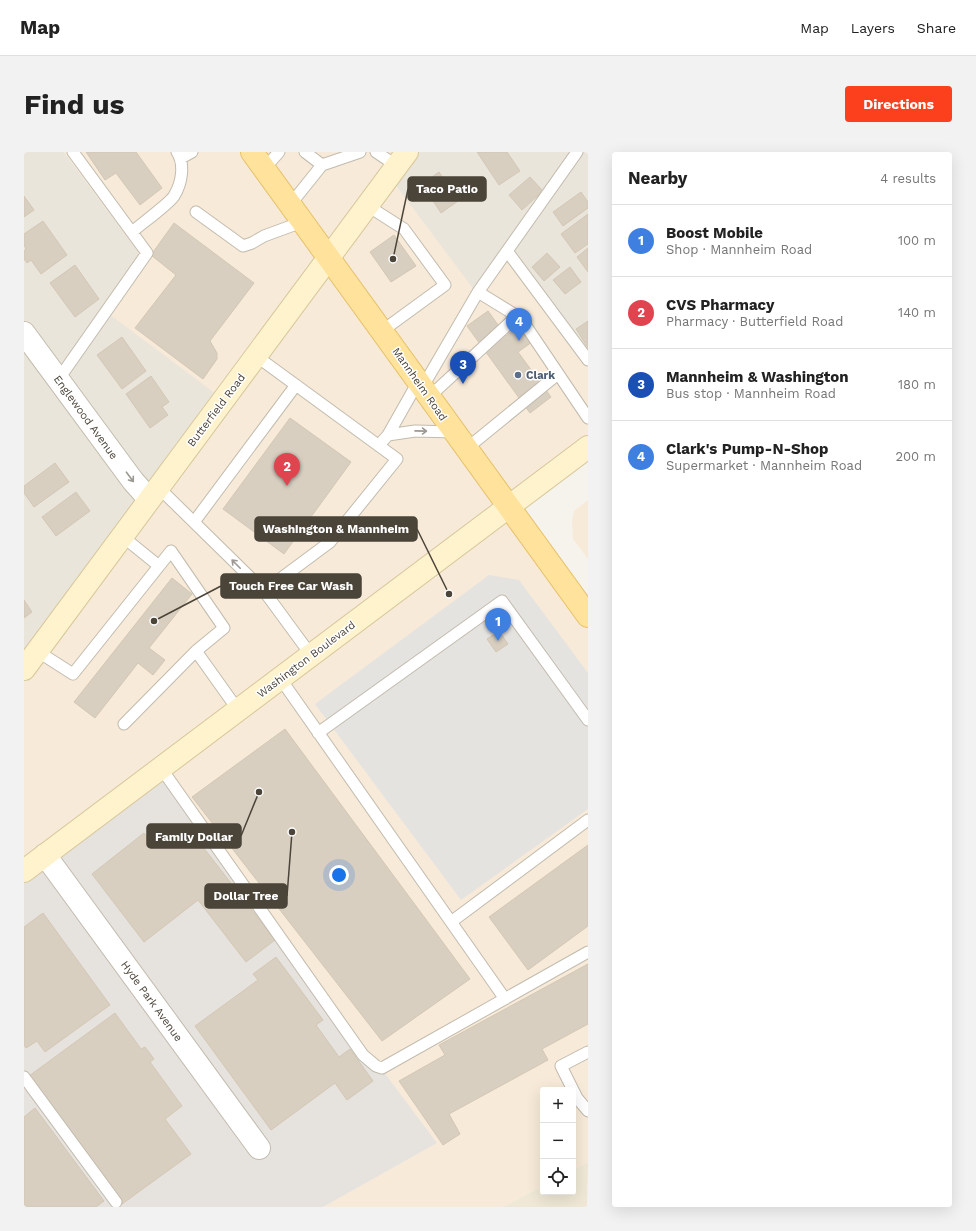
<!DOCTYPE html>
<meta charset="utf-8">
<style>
:root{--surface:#fff;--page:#f2f2f2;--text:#222;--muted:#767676;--line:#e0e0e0;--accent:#fc3f1d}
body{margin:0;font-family:"Work Sans",sans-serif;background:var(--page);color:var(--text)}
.controls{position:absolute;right:12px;bottom:12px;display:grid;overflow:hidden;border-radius:4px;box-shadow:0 4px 16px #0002}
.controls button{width:36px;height:36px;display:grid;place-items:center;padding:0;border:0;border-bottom:1px solid var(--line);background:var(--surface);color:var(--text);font:20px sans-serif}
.you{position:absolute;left:315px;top:723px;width:14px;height:14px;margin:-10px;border:3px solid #fff;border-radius:50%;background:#1a73e8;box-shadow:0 0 0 6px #1a73e833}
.badge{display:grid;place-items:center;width:26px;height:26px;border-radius:50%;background:var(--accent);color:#fff;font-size:13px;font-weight:700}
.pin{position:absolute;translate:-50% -33px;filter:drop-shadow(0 1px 2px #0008)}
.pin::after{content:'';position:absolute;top:21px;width:14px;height:12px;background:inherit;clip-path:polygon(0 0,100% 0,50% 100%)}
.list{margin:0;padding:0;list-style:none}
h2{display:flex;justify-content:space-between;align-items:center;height:52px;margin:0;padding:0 16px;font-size:17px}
h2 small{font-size:13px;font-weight:400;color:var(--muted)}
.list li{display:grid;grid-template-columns:26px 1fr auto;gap:12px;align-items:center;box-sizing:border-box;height:72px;padding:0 16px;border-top:1px solid var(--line)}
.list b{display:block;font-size:15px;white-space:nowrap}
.list p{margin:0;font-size:13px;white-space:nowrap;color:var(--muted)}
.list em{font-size:13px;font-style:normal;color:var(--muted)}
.icon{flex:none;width:22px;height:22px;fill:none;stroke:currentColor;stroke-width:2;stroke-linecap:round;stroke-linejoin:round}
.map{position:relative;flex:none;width:564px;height:1055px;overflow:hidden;border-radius:4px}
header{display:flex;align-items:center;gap:24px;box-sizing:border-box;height:56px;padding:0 20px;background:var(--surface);border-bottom:1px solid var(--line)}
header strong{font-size:19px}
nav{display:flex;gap:22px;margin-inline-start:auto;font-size:14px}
.intro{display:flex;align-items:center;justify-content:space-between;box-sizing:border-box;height:96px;padding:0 24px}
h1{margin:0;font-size:28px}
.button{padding:10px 18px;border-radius:4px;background:var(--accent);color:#fff;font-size:14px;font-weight:700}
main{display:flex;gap:24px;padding:0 24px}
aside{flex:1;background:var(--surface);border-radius:4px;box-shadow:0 4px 16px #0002}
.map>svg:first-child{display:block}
</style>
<header>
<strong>Map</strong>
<nav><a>Map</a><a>Layers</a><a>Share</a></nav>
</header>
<div class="intro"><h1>Find us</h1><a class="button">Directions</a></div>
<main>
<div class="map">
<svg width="564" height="1055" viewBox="0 0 564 1055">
<rect width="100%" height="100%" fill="#f6f3ec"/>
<path fill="#eae5da" d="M 0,0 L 40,0 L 115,101 L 196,245 L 0,513 Z
M 386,0 L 564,0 L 564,199 L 450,139 L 367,27 Z"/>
<path fill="#f7ead8" d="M 40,0 L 223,0 L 299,107 L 196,245 L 77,156 L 115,101 Z
M 231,0 L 379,0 L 305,102 Z
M 367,27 L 450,138 L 484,90 L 564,199 L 564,291 L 486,350 L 309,106 Z
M 303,114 L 479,354 L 0,714 L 0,527 Z
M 564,348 L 564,407 L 549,387 L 548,370 L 550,359 Z
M 483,359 L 564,469 L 564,1011 L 549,1018 L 549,938 L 519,938 L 519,1034 L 479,1055 L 299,1055 L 413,991 L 136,620 Z"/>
<path fill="#e6e2dd" d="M 136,620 L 413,991 L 299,1055 L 0,1055 L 0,722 Z"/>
<path fill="#efe8d6" d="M 564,1011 L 563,1055 L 479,1055 L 519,1034 L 519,1040 L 549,1040 L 549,1018 Z"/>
<path fill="#e5e3e0" d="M 465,423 L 495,428 L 564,521 L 564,657 L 437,748 L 291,552 Z"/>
<path fill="#d8cfc1" stroke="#d3c7b4" d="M 62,0 L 112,0 L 138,36 L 116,53 L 92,21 L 81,28 Z
M 453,0 L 483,0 L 496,19 L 475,33 Z
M 415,20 L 434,49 L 417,61 L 398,32 Z
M 506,25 L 519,39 L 498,58 L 485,43 Z
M 557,40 L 564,50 L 564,56 L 539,74 L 529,60 Z
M 0,44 L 10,58 L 0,65 Z
M 564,62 L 564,92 L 551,101 L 537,82 Z
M 19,69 L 43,103 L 17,122 L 7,108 L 3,111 L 0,107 L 0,99 L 2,97 L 0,93 L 0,82 Z
M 150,71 L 230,131 L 186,189 L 193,201 L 193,207 L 179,227 L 111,176 L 152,123 L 127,103 Z
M 370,83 L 392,114 L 367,130 L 346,100 Z
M 564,96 L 564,120 L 553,105 Z
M 523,101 L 536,115 L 520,129 L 508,115 Z
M 51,113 L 75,147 L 51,165 L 26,131 Z
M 546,115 L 557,130 L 541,142 L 529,128 Z
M 464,159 L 482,184 L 495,173 L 508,190 L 494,200 L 527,245 L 506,261 L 443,174 Z
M 564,169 L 564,196 L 552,177 Z
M 98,185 L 122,219 L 98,237 L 73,203 Z
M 127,224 L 145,250 L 138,255 L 144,263 L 126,276 L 102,242 Z
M 266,266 L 327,310 L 260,402 L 199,357 Z
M 31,311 L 45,330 L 10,355 L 0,341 L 0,334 Z
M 52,340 L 66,359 L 32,384 L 18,365 Z
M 148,426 L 168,442 L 125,496 L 141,508 L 129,523 L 114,511 L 71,566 L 50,550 Z
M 0,448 L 8,460 L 0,466 Z
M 475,479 L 484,492 L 472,500 L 463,487 Z
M 261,577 L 446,827 L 358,889 L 168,645 Z
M 144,677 L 158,696 L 172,686 L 251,788 L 222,810 L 174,748 L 120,790 L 68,722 L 120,681 L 127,690 Z
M 564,693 L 564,774 L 504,818 L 465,765 Z
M 19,761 L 86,853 L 21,900 L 13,889 L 2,896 L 0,893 L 0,775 Z
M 252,805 L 299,868 L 292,873 L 315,905 L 326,897 L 349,929 L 323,948 L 311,931 L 247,978 L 171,874 L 234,828 L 229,822 Z
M 564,812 L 564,872 L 518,897 L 524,908 L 425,962 L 436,982 L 419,993 L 375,929 L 421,903 L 415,893 Z
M 91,861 L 117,897 L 121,895 L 130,907 L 126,910 L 158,954 L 141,967 L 167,1002 L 98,1052 L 5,924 Z
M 11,956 L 80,1049 L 72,1055 L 0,1055 L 0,965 Z"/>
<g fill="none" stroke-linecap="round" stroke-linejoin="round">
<defs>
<path id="lane" d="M 281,0 L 298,13
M 352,0 L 373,14
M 157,6 L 168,0
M 240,17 L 255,0
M 266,53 L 298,13 L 336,0
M 344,54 L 380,77 L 421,133 L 358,179
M 172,60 L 219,94 L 228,91 L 240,84 L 278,70
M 108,80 C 117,72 145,52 150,44 C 158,31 161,12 153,0
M 483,99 L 564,208
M 454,140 L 493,164
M 232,204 L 373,307 L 306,390 L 240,439 L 287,503
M 34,228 L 123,101 L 49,0
M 398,236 L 454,140 L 553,0
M 405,245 L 493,164 L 498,168 L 564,266
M 364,283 L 391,279 L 430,280
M 355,293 L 364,283 L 394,230
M 442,297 L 534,222
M 134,335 L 240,439
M 170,370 L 272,233
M 98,384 L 135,414
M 13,499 L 49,522 L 147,399 L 200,476 L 172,499 L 214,558
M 256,526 L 481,847
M 100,572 L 172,499
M 294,581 L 478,449 L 564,568
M 137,616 L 339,903 L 352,914 L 358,916 L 564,800
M 427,770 L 564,668
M 564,900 L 537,914 L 553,946 L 564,959
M 0,925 L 92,1050"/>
<path id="street" d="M 0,181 L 109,329 L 125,347
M 21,703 L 235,996"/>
<path id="secondary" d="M 0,517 L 383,0
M 0,719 L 564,295"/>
<path id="primary" d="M 228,0 L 564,464"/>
</defs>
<use href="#lane" stroke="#c2bbae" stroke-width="13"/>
<use href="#street" stroke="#c2bbae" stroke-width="24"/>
<use href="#secondary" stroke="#d6c79b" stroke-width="24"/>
<use href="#primary" stroke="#e6c16a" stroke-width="24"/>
<use href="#lane" stroke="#fff" stroke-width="11"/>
<use href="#street" stroke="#fff" stroke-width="22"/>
<use href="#secondary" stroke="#fff3cd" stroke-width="22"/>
<use href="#primary" stroke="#ffe39c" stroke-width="22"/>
</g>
<defs><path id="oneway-shaft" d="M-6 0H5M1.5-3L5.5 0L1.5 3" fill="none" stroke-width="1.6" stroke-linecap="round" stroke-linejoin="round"/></defs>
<g stroke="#9c9892">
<use href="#oneway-shaft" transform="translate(397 279) rotate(1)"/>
<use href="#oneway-shaft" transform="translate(106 325) rotate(53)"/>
<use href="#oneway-shaft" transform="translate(212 412) rotate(-135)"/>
</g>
<circle fill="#5c6f8a" stroke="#fff" stroke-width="1.5" cx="494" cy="223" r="4"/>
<g text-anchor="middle" stroke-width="3" stroke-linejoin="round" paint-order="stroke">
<g font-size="11" font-weight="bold" fill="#4e5e75" stroke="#fff" text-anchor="start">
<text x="502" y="227">Clark</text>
</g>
<g font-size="11" fill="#4b4439" stroke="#fff">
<text transform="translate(396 232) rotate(55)" y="4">Mannheim Road</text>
<text transform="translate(192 258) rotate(-53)" y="4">Butterfield Road</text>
<text transform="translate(62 265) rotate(54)" y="4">Englewood Avenue</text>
<text transform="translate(282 507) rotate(-37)" y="4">Washington Boulevard</text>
<text transform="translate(128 849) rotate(54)" y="4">Hyde Park Avenue</text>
</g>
</g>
<path fill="none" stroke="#4b4439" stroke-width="1.5" d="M369 107L384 37M425 442L393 377M130 469L197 434M235 640L217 684M268 680L263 744"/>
<g fill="#4b4439" stroke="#fff" stroke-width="1.5">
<circle cx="369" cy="107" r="4"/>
<circle cx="425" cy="442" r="4"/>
<circle cx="130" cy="469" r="4"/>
<circle cx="235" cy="640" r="4"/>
<circle cx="268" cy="680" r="4"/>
</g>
<g fill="#4b4439" stroke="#4b4439" stroke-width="1.5">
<rect x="384" y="25" width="78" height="24" rx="4"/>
<rect x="231" y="365" width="162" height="24" rx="4"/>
<rect x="197" y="422" width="140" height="24" rx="4"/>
<rect x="123" y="672" width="94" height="24" rx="4"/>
<rect x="181" y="732" width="82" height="24" rx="4"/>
</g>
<g font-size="12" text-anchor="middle" font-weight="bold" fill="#fff">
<text x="423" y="41">Taco Patio</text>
<text x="312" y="381">Washington &amp; Mannheim</text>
<text x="267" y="438">Touch Free Car Wash</text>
<text x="170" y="689">Family Dollar</text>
<text x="222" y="748">Dollar Tree</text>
</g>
</svg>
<div class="controls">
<button>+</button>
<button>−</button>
<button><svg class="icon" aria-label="locate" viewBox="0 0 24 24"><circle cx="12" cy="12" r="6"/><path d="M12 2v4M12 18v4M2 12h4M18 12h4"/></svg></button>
</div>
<div class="you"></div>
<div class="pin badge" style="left:474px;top:489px;background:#3f7fe0">1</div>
<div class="pin badge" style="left:263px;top:334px;background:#e0444e">2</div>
<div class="pin badge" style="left:439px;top:232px;background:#1a4fb4">3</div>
<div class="pin badge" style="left:495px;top:189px;background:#3f7fe0">4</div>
</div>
<aside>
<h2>Nearby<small>4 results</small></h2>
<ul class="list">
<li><span class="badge" style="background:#3f7fe0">1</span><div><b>Boost Mobile</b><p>Shop · Mannheim Road</p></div><em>100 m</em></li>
<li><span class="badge" style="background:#e0444e">2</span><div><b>CVS Pharmacy</b><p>Pharmacy · Butterfield Road</p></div><em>140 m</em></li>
<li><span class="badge" style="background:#1a4fb4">3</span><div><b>Mannheim &amp; Washington</b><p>Bus stop · Mannheim Road</p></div><em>180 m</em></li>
<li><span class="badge" style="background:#3f7fe0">4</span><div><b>Clark's Pump-N-Shop</b><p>Supermarket · Mannheim Road</p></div><em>200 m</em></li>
</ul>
</aside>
</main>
